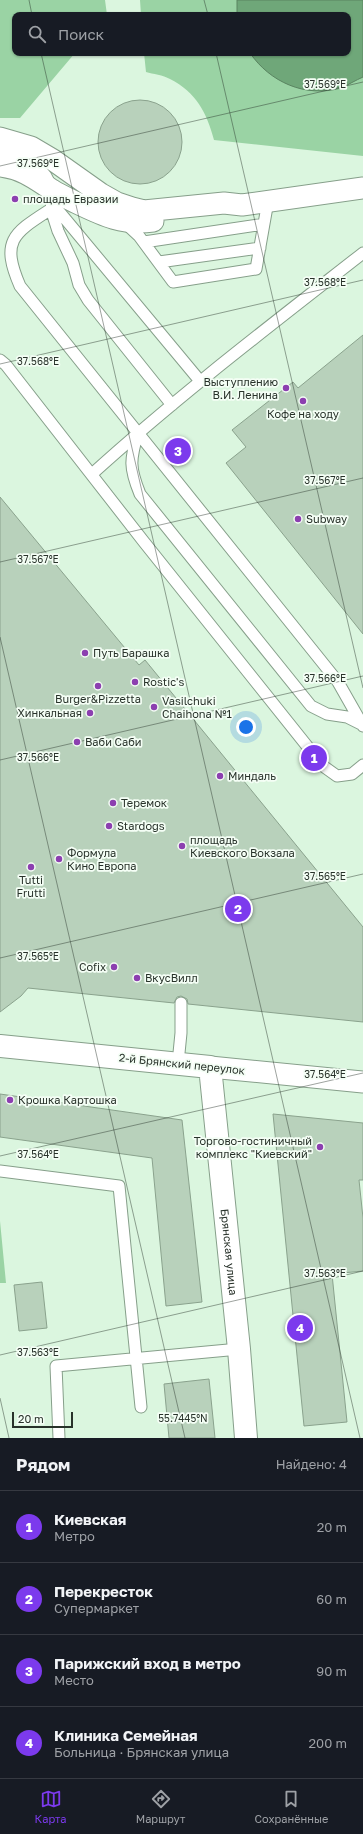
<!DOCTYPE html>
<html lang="ru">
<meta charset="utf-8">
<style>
:root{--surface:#171b24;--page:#242831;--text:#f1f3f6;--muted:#9ea1a6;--line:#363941;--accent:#7c3aed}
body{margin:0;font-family:"Golos Text",sans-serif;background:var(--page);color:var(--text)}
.scale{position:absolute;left:12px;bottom:10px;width:61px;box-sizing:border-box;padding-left:4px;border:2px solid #28322a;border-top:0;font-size:11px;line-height:14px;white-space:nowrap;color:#28322a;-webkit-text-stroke:3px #f4fef5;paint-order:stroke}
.you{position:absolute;left:246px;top:727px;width:14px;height:14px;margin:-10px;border:3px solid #fff;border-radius:50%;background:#1a73e8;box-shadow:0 0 0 6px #1a73e833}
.badge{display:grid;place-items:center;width:26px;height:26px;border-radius:50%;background:var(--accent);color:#fff;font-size:13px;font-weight:700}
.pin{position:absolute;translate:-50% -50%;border:2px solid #fff;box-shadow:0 1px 4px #0006}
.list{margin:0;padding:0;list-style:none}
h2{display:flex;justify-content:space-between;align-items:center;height:52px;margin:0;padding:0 16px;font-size:17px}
h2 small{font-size:13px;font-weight:400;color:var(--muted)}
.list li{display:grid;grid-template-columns:26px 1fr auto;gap:12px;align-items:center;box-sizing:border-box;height:72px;padding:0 16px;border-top:1px solid var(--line)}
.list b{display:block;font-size:15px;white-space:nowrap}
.list p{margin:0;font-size:13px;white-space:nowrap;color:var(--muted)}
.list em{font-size:13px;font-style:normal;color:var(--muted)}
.icon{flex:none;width:22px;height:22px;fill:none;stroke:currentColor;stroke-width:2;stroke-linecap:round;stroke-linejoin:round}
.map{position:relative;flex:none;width:363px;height:1438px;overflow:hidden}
.search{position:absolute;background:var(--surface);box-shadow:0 1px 3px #0004;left:12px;right:12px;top:12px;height:44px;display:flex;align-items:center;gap:10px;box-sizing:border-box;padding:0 14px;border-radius:8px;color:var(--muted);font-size:15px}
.sheet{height:340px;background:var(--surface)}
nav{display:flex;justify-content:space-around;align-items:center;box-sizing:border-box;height:56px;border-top:1px solid var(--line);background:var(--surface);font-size:11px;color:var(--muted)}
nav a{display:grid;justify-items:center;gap:2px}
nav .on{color:var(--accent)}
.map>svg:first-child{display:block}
</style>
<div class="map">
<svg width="363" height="1438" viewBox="0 0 363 1438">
<rect width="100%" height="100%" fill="#dbf6df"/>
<path fill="#9ad3a4" d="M 0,0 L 105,0 L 107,15 L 15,15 L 15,53 L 75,53 L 20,118 L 0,118 Z
M 140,0 L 363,0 L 363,156 L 214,140 C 207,113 196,92 170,79 C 163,75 153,74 146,72 L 144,53 L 348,53 L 348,15 L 141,15 Z
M 0,1221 L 6,1283 L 0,1283 Z"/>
<path fill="#6fa779" stroke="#5a8461" d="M 237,0 L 363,0 L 363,77 C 356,80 348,85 341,88 C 305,98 270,82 250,53 L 348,53 L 348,15 L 237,15 Z"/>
<path fill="#b8d1bb" stroke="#8aa28d" d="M98 142a42 42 0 1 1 84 0a42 42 0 1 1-84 0Z
M 363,335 L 363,634 L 226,463 L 246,447 L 232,430 L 293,382 L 298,388 Z
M 0,497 L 139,665 L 145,660 L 363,927 L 363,1022 L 188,1004 L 187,999 L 181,996 L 177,997 L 174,1003 L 28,988 L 21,996 L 0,1012 Z
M 0,1094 L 182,1120 L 202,1302 L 166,1306 L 152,1158 L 0,1137 Z
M 273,1114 L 363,1123 L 363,1180 L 359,1180 L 363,1218 L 363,1271 L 332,1274 L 347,1422 L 304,1426 Z
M 42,1282 L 47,1328 L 19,1331 L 14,1285 Z
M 209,1379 L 215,1438 L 169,1438 L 164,1384 Z"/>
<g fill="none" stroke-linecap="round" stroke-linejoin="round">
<defs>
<path id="service" d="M 0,154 C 20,157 41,162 49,182
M 52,203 L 51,209 L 58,231 L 73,263 L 79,285 L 88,300 L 172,405
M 52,203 L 200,381
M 51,209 C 14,233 0,240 20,286 L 338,682 L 363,726
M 125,223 L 139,236 L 173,282 L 256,269 L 268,201
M 144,242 L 264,224
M 159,262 L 260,248
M 0,360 L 6,365 L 144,542 L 323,766 L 337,776 L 352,774 L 363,765
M 138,432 C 130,460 129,467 140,494 L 311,706 L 327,714 L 347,717 L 363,725
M 92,474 C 178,396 271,325 363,253
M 178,1063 L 181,1033 L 181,1003
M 0,1171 L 119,1186 L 141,1407
M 59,1438 L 56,1366 L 239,1349"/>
<path id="minor" d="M 0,138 L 31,147 L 53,160 L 101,194 L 117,203 L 132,208 L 144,211 L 224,203 L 242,205 L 363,188
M 0,166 C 23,169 34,178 52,190 C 60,195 69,199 77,203 C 104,216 123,225 153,221
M 210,1067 L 363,1082"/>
<g id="tertiary">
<path id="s1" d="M 0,1046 L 210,1067 L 239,1349 L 246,1438"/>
</g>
</defs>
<use href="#service" stroke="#869f8a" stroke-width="13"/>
<use href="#minor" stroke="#869f8a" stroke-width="23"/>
<use href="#tertiary" stroke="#869f8a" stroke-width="24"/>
<use href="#service" stroke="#fff" stroke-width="11"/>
<use href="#minor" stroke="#fff" stroke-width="21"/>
<use href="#tertiary" stroke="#fff" stroke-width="22"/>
</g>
<path fill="none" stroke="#28322a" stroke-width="1" stroke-opacity="0.45" d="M 29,0 L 32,15M 204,0 L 208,15M 41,53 L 360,1438M 216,53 L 363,688M 0,166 L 363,82M 0,364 L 363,280M 0,562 L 363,478M 0,637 L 185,1438M 0,760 L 363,676M 0,958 L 363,874M 0,1156 L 363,1073M 0,1355 L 363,1271M 0,1398 L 9,1438"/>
<g fill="#8c3fb0" stroke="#f4fef5" stroke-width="1.5">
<circle cx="15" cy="199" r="4"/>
<circle cx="286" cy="388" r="4"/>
<circle cx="303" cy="401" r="4"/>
<circle cx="298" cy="519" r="4"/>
<circle cx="85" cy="653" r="4"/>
<circle cx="135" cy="682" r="4"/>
<circle cx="98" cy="686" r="4"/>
<circle cx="154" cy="707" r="4"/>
<circle cx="90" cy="713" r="4"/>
<circle cx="77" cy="742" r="4"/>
<circle cx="220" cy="776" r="4"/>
<circle cx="113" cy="803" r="4"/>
<circle cx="109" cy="826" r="4"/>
<circle cx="182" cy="846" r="4"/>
<circle cx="59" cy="859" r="4"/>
<circle cx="31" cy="867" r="4"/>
<circle cx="114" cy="967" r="4"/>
<circle cx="137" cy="978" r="4"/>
<circle cx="10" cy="1100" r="4"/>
<circle cx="320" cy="1147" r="4"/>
</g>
<g text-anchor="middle" stroke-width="3.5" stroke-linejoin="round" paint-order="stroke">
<g font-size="11" fill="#28322a" stroke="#f4fef5" text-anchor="start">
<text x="23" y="203">площадь Евразии</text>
<text x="278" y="386" text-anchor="end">Выступлению<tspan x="278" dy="13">В.И. Ленина</tspan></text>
<text x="303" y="418" text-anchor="middle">Кофе на ходу</text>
<text x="306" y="523">Subway</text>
<text x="93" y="657">Путь Барашка</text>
<text x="143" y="686">Rostic's</text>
<text x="98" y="703" text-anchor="middle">Burger&amp;Pizzetta</text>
<text x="162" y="705">Vasilchuki<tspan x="162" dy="13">Chaihona №1</tspan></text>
<text x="82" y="717" text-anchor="end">Хинкальная</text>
<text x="85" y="746">Ваби Саби</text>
<text x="228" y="780">Миндаль</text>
<text x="121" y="807">Теремок</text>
<text x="117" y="830">Stardogs</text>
<text x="190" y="844">площадь<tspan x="190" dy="13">Киевского Вокзала</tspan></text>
<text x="67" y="857">Формула<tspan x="67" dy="13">Кино Европа</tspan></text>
<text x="31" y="884" text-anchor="middle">Tutti<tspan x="31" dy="13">Frutti</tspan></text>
<text x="106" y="971" text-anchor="end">Cofix</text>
<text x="145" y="982">ВкусВилл</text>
<text x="18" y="1104">Крошка Картошка</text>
<text x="312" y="1145" text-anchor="end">Торгово-гостиничный<tspan x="312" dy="13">комплекс "Киевский"</tspan></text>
</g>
<g font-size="11" fill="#28322a" stroke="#f4fef5">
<text transform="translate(182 1064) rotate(6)" y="4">2-й Брянский переулок</text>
<text dy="4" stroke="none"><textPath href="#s1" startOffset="397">Брянская улица</textPath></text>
</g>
</g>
<g font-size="10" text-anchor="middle" fill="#28322a" stroke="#f4fef5" stroke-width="3.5" stroke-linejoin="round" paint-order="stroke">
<text x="325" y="88">37.569°E</text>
<text x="38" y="167">37.569°E</text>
<text x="325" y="286">37.568°E</text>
<text x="38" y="365">37.568°E</text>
<text x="325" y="484">37.567°E</text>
<text x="38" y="563">37.567°E</text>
<text x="325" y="682">37.566°E</text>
<text x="38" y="761">37.566°E</text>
<text x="325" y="880">37.565°E</text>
<text x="38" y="960">37.565°E</text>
<text x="325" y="1078">37.564°E</text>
<text x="38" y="1158">37.564°E</text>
<text x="325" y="1277">37.563°E</text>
<text x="38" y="1356">37.563°E</text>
<text x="183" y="1422">55.7445°N</text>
</g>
</svg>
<div class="scale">20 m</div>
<div class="you"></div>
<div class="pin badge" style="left:314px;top:758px">1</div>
<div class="pin badge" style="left:238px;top:909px">2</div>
<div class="pin badge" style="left:178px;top:451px">3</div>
<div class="pin badge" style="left:300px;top:1328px">4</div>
<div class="search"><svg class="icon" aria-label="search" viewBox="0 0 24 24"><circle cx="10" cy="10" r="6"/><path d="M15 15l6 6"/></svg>Поиск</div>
</div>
<section class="sheet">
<h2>Рядом<small>Найдено: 4</small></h2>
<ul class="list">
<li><span class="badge">1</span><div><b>Киевская</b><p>Метро</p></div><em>20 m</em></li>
<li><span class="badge">2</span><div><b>Перекресток</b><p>Супермаркет</p></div><em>60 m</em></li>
<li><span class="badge">3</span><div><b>Парижский вход в метро</b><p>Место</p></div><em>90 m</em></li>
<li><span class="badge">4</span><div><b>Клиника Семейная</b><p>Больница · Брянская улица</p></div><em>200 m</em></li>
</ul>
</section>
<nav>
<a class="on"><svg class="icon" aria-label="map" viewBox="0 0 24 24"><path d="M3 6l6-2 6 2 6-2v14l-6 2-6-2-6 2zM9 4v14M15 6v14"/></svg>Карта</a>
<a><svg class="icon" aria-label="directions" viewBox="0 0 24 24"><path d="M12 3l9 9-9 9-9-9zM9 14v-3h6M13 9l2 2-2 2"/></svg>Маршрут</a>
<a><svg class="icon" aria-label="saved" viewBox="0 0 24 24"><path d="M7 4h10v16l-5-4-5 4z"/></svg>Сохранённые</a>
</nav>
